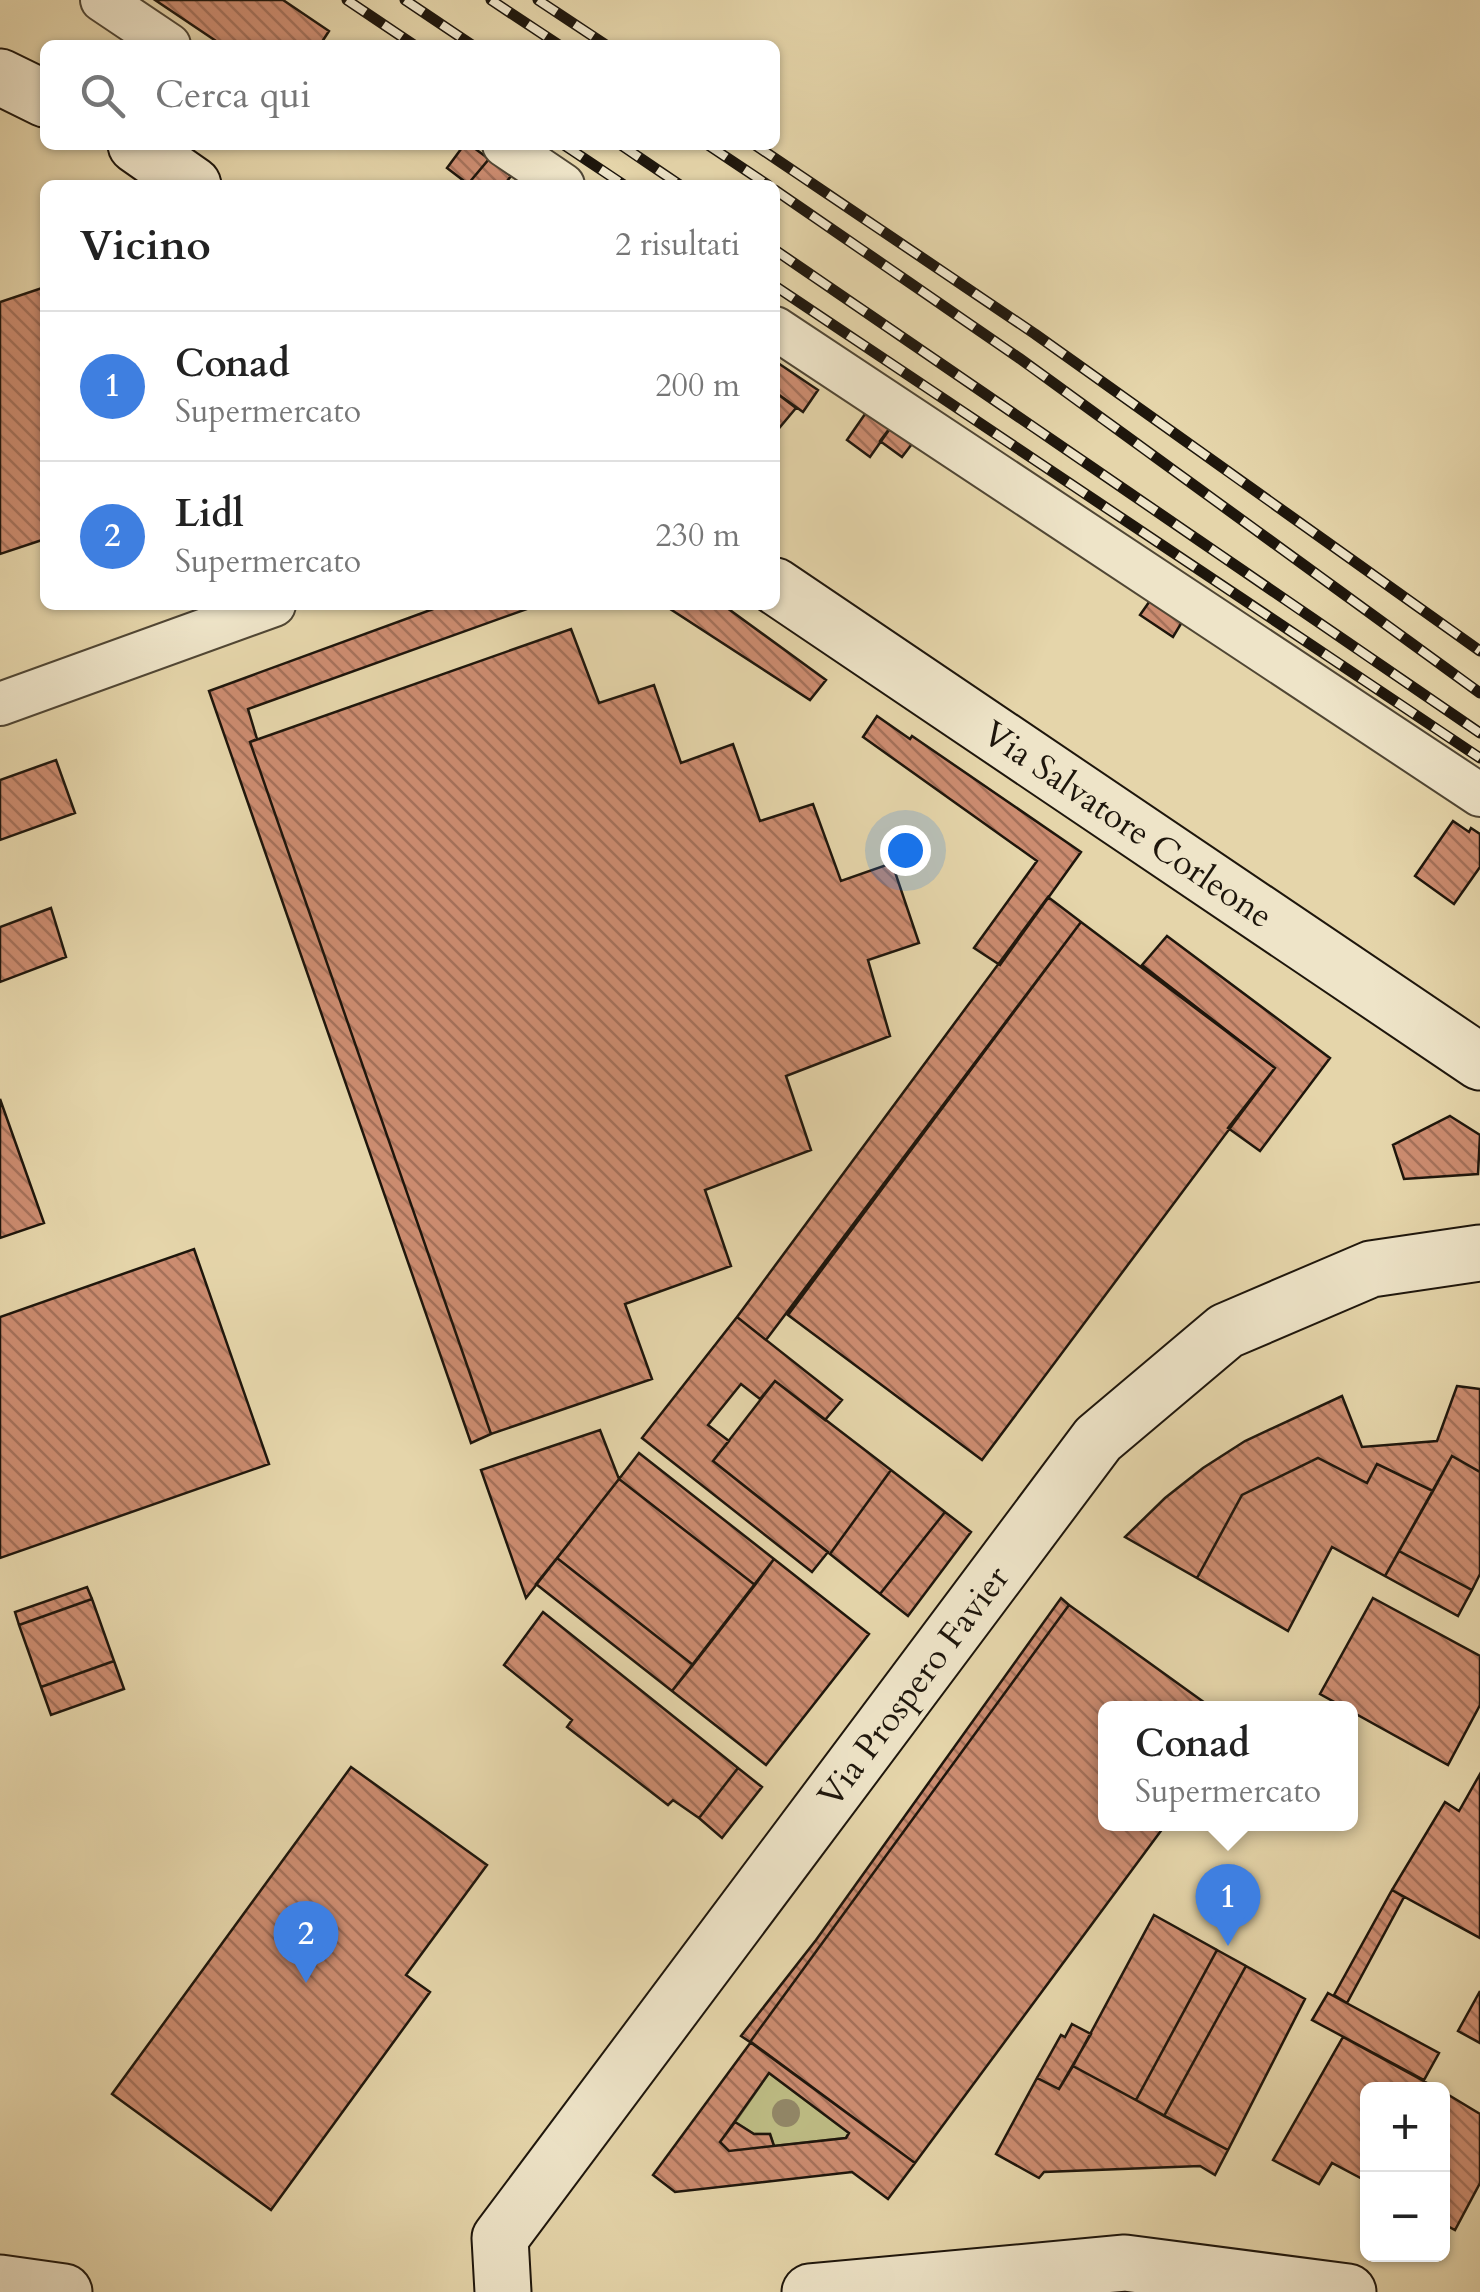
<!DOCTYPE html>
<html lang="it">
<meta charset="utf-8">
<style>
:root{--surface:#fff;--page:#f6f6f6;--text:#222;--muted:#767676;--line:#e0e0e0;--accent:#111827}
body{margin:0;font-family:Cardo,serif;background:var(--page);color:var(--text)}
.controls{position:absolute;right:30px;bottom:30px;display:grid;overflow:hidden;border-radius:15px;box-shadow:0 2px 8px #0004}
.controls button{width:90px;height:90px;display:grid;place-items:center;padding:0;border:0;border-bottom:2px solid var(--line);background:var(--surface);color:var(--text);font:50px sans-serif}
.you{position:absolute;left:905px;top:850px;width:35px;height:35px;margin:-25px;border:8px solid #fff;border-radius:50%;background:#1a73e8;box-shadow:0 0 0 15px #1a73e833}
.badge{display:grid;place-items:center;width:65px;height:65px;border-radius:50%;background:var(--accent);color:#fff;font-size:32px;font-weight:700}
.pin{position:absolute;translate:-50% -82px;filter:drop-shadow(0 2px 5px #0008)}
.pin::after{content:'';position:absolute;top:52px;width:35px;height:30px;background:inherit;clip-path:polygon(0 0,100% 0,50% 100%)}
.popup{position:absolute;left:1098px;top:1701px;width:260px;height:130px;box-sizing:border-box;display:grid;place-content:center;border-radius:15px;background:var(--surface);filter:drop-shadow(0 2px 8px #0005);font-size:32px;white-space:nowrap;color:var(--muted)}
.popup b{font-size:38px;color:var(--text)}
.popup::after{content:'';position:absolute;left:50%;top:100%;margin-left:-20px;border:20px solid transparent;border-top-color:var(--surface)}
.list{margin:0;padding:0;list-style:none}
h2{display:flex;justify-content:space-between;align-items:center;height:130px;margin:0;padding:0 40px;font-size:42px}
h2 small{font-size:32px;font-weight:400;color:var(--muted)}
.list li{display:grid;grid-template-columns:65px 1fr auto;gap:30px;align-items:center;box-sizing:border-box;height:150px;padding:0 40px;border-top:2px solid var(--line)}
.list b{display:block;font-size:38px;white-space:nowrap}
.list p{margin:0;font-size:32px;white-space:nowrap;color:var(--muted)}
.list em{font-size:32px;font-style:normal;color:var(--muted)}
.icon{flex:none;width:55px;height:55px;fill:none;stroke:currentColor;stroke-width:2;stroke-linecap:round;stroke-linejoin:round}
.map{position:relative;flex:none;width:1480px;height:2292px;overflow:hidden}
.search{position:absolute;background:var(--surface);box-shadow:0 2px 8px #0004;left:40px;top:40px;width:740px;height:110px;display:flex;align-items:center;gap:25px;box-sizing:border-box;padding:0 35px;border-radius:15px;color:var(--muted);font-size:38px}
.panel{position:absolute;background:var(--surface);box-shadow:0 2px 8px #0004;left:40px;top:180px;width:740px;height:430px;border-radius:15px}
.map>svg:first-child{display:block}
</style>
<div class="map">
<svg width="1480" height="2292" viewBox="0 0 1480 2292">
<defs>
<pattern id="building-back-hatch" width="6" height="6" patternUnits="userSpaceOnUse" patternTransform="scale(2.5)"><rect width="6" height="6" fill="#cc8c70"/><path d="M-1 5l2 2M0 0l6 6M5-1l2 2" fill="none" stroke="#a5715a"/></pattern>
</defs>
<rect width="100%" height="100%" fill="#e5d5aa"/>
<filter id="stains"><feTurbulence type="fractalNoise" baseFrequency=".002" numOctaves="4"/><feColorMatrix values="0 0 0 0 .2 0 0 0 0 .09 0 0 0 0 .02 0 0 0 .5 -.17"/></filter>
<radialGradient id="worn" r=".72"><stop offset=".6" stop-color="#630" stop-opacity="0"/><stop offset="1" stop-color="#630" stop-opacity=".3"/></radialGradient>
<path fill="#bdbb83" stroke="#6e6848" stroke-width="2.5" d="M 769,2073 L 849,2133 L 846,2138 L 774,2146 L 770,2134 L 754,2134 L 735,2122 Z"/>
<path fill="url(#building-back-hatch)" stroke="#1e160c" stroke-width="2.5" fill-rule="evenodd" d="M 155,0 L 283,0 L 329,31 L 320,45 L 222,45 Z
M 464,145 L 470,145 L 489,159 L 468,184 L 447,168 Z
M 489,159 L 511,176 L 504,185 L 468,184 Z
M 45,287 L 45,539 L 0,554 L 0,302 Z
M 775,361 L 818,390 L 803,412 L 775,392 Z
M 775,392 L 796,408 L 775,433 Z
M 872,404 L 896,420 L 870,457 L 847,440 Z
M 896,420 L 918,436 L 902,457 L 880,441 Z
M 1154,595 L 1185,617 L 1173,637 L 1140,615 Z
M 444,605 L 538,605 L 248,709 L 257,739 L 250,742 L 491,1434 L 471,1443 L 209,691 Z
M 664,605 L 723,605 L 826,680 L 810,700 Z
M 571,629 L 599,703 L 654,685 L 681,763 L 733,744 L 760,821 L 813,804 L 841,881 L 892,863 L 919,943 L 868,960 L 890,1036 L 786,1076 L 811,1150 L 705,1190 L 731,1266 L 625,1304 L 652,1379 L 491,1434 L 250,742 Z
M 877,716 L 910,739 L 912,736 L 1081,852 L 1000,965 L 974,948 L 1037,861 L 863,737 Z
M 56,760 L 75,813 L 0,840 L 0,780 Z
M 1453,821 L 1469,832 L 1471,828 L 1480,834 L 1480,867 L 1454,904 L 1415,876 Z
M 1048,897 L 1081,922 L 766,1340 L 737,1317 Z
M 51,908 L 66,957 L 0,982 L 0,927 Z
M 1081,922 L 1275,1068 L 982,1460 L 788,1315 Z
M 1167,936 L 1330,1058 L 1260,1151 L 1228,1128 L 1275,1068 L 1142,965 Z
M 0,1099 L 44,1223 L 0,1238 Z
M 1450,1116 L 1480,1135 L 1478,1174 L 1404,1179 L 1393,1145 Z
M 194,1249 L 269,1464 L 0,1558 L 0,1317 Z
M 737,1317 L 842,1400 L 825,1420 L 775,1381 L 760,1399 L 741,1384 L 708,1425 L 729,1441 L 713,1461 L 828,1552 L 812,1572 L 642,1438 Z
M 775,1381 L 891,1470 L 830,1554 L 713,1461 Z
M 1457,1386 L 1480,1389 L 1480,1472 L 1452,1456 L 1433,1491 L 1377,1464 L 1367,1483 L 1318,1458 L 1242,1495 L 1197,1578 L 1125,1537 L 1165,1498 L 1203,1468 L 1245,1441 L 1342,1396 L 1362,1447 L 1437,1441 Z
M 600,1430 L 619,1479 L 526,1598 L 481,1470 Z
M 639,1453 L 774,1559 L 755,1585 L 619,1479 Z
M 1452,1456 L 1480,1472 L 1480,1574 L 1472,1590 L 1399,1551 Z
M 1318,1458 L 1367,1483 L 1377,1464 L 1433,1491 L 1385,1576 L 1332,1547 L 1288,1631 L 1197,1578 L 1242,1495 Z
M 891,1470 L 945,1512 L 880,1594 L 830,1554 Z
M 619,1479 L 755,1585 L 693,1665 L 557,1558 Z
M 945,1512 L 971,1532 L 908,1616 L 880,1594 Z
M 1399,1551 L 1472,1590 L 1458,1616 L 1385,1576 Z
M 557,1558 L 693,1665 L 672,1691 L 536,1584 Z
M 774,1559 L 869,1634 L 766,1765 L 672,1691 Z
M 87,1587 L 92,1599 L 19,1625 L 15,1612 Z
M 1061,1598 L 1069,1605 L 750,2042 L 741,2036 L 816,1940 Z
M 1373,1598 L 1480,1656 L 1480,1705 L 1448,1765 L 1320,1694 Z
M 92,1599 L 114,1661 L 41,1687 L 19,1625 Z
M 1069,1605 L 1212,1708 L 1106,1708 L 1106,1824 L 1166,1824 L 915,2163 L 750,2042 Z
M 543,1612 L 738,1768 L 699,1818 L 673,1800 L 668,1805 L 567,1727 L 572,1720 L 504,1665 Z
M 114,1661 L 124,1689 L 51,1715 L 41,1687 Z
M 351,1767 L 487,1865 L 406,1975 L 430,1992 L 271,2210 L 112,2094 Z
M 738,1768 L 762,1787 L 722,1838 L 699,1818 Z
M 1480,1774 L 1480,1938 L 1392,1890 L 1445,1802 L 1459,1811 Z
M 1392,1890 L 1404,1897 L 1347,2003 L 1334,1995 Z
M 1154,1915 L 1217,1950 L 1136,2100 L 1073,2066 Z
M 1217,1950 L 1246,1966 L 1164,2116 L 1136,2100 Z
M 1246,1966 L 1305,1999 L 1228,2150 L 1164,2116 Z
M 1480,1991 L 1480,2043 L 1458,2031 Z
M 1328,1993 L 1439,2053 L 1424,2080 L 1312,2020 Z
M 1072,2024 L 1091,2034 L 1059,2089 L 1037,2078 L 1061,2035 L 1065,2037 Z
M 1343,2037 L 1440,2090 L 1368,2090 L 1368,2182 L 1332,2163 L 1319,2184 L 1273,2160 Z
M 751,2042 L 915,2163 L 888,2199 L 852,2172 L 675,2192 L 653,2175 ZM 769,2073 L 849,2133 L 846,2138 L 729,2151 L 720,2142 Z
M 1073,2066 L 1228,2150 L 1215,2175 L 1200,2166 L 1044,2172 L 1039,2178 L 996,2154 L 1037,2078 L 1059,2089 Z
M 1442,2091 L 1480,2114 L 1480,2183 L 1455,2230 L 1442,2223 Z
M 735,2122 L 754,2134 L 770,2134 L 774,2146 L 729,2151 L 720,2142 Z"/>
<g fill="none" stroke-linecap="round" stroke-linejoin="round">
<defs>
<path id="street" d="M 102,0 L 169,45
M 504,145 L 563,185
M 775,328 L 1480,795
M 0,704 L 274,605"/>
<path id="secondary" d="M 0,77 L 45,99
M 136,145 L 193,185
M 775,586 L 1480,1062
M 0,2283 L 64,2292
M 503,2292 L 500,2238 L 1098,1439 L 1226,1331 L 1371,1269 L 1480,1253
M 810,2292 L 1125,2263 L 1348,2292"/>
</defs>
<use href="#street" stroke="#504634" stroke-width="46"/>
<use href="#secondary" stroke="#1e160c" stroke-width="59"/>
<use href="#street" stroke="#eee4c8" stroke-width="42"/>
<use href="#secondary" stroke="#eee4c8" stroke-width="55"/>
<defs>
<path id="rail" d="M 347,0 L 414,45
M 405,0 L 472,45
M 491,0 L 559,45
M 538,0 L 606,45
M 564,145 L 624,185
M 621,145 L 680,185
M 708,145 L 768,185
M 755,145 L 1035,334 L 1480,651
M 775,190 L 1019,358 L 1480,693
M 775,250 L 1480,733
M 775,286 L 1480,758"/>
</defs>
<use href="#rail" stroke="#1e160c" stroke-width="11"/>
<use href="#rail" stroke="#eee4c8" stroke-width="8" stroke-dasharray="22" stroke-linecap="butt"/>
</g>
<circle fill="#928767" cx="786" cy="2113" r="14"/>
<g text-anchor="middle" stroke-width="9" stroke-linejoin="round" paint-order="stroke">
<g font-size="35" fill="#1e160c" stroke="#eee4c8">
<text transform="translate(1128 824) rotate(34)" y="12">Via Salvatore Corleone</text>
<text transform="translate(913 1686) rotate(-53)" y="12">Via Prospero Favier</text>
</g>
</g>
<rect width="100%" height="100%" filter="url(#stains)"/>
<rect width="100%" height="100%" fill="url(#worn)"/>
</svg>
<div class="controls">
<button>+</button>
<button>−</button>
</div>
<div class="you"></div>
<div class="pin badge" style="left:1228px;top:1946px;background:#3f7fe0">1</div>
<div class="popup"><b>Conad</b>Supermercato</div>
<div class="pin badge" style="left:306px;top:1983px;background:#3f7fe0">2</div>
<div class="search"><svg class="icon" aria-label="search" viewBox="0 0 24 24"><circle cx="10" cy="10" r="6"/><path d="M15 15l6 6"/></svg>Cerca qui</div>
<section class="panel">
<h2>Vicino<small>2 risultati</small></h2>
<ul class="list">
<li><span class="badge" style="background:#3f7fe0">1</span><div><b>Conad</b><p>Supermercato</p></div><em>200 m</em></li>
<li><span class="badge" style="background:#3f7fe0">2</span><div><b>Lidl</b><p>Supermercato</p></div><em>230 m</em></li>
</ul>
</section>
</div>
